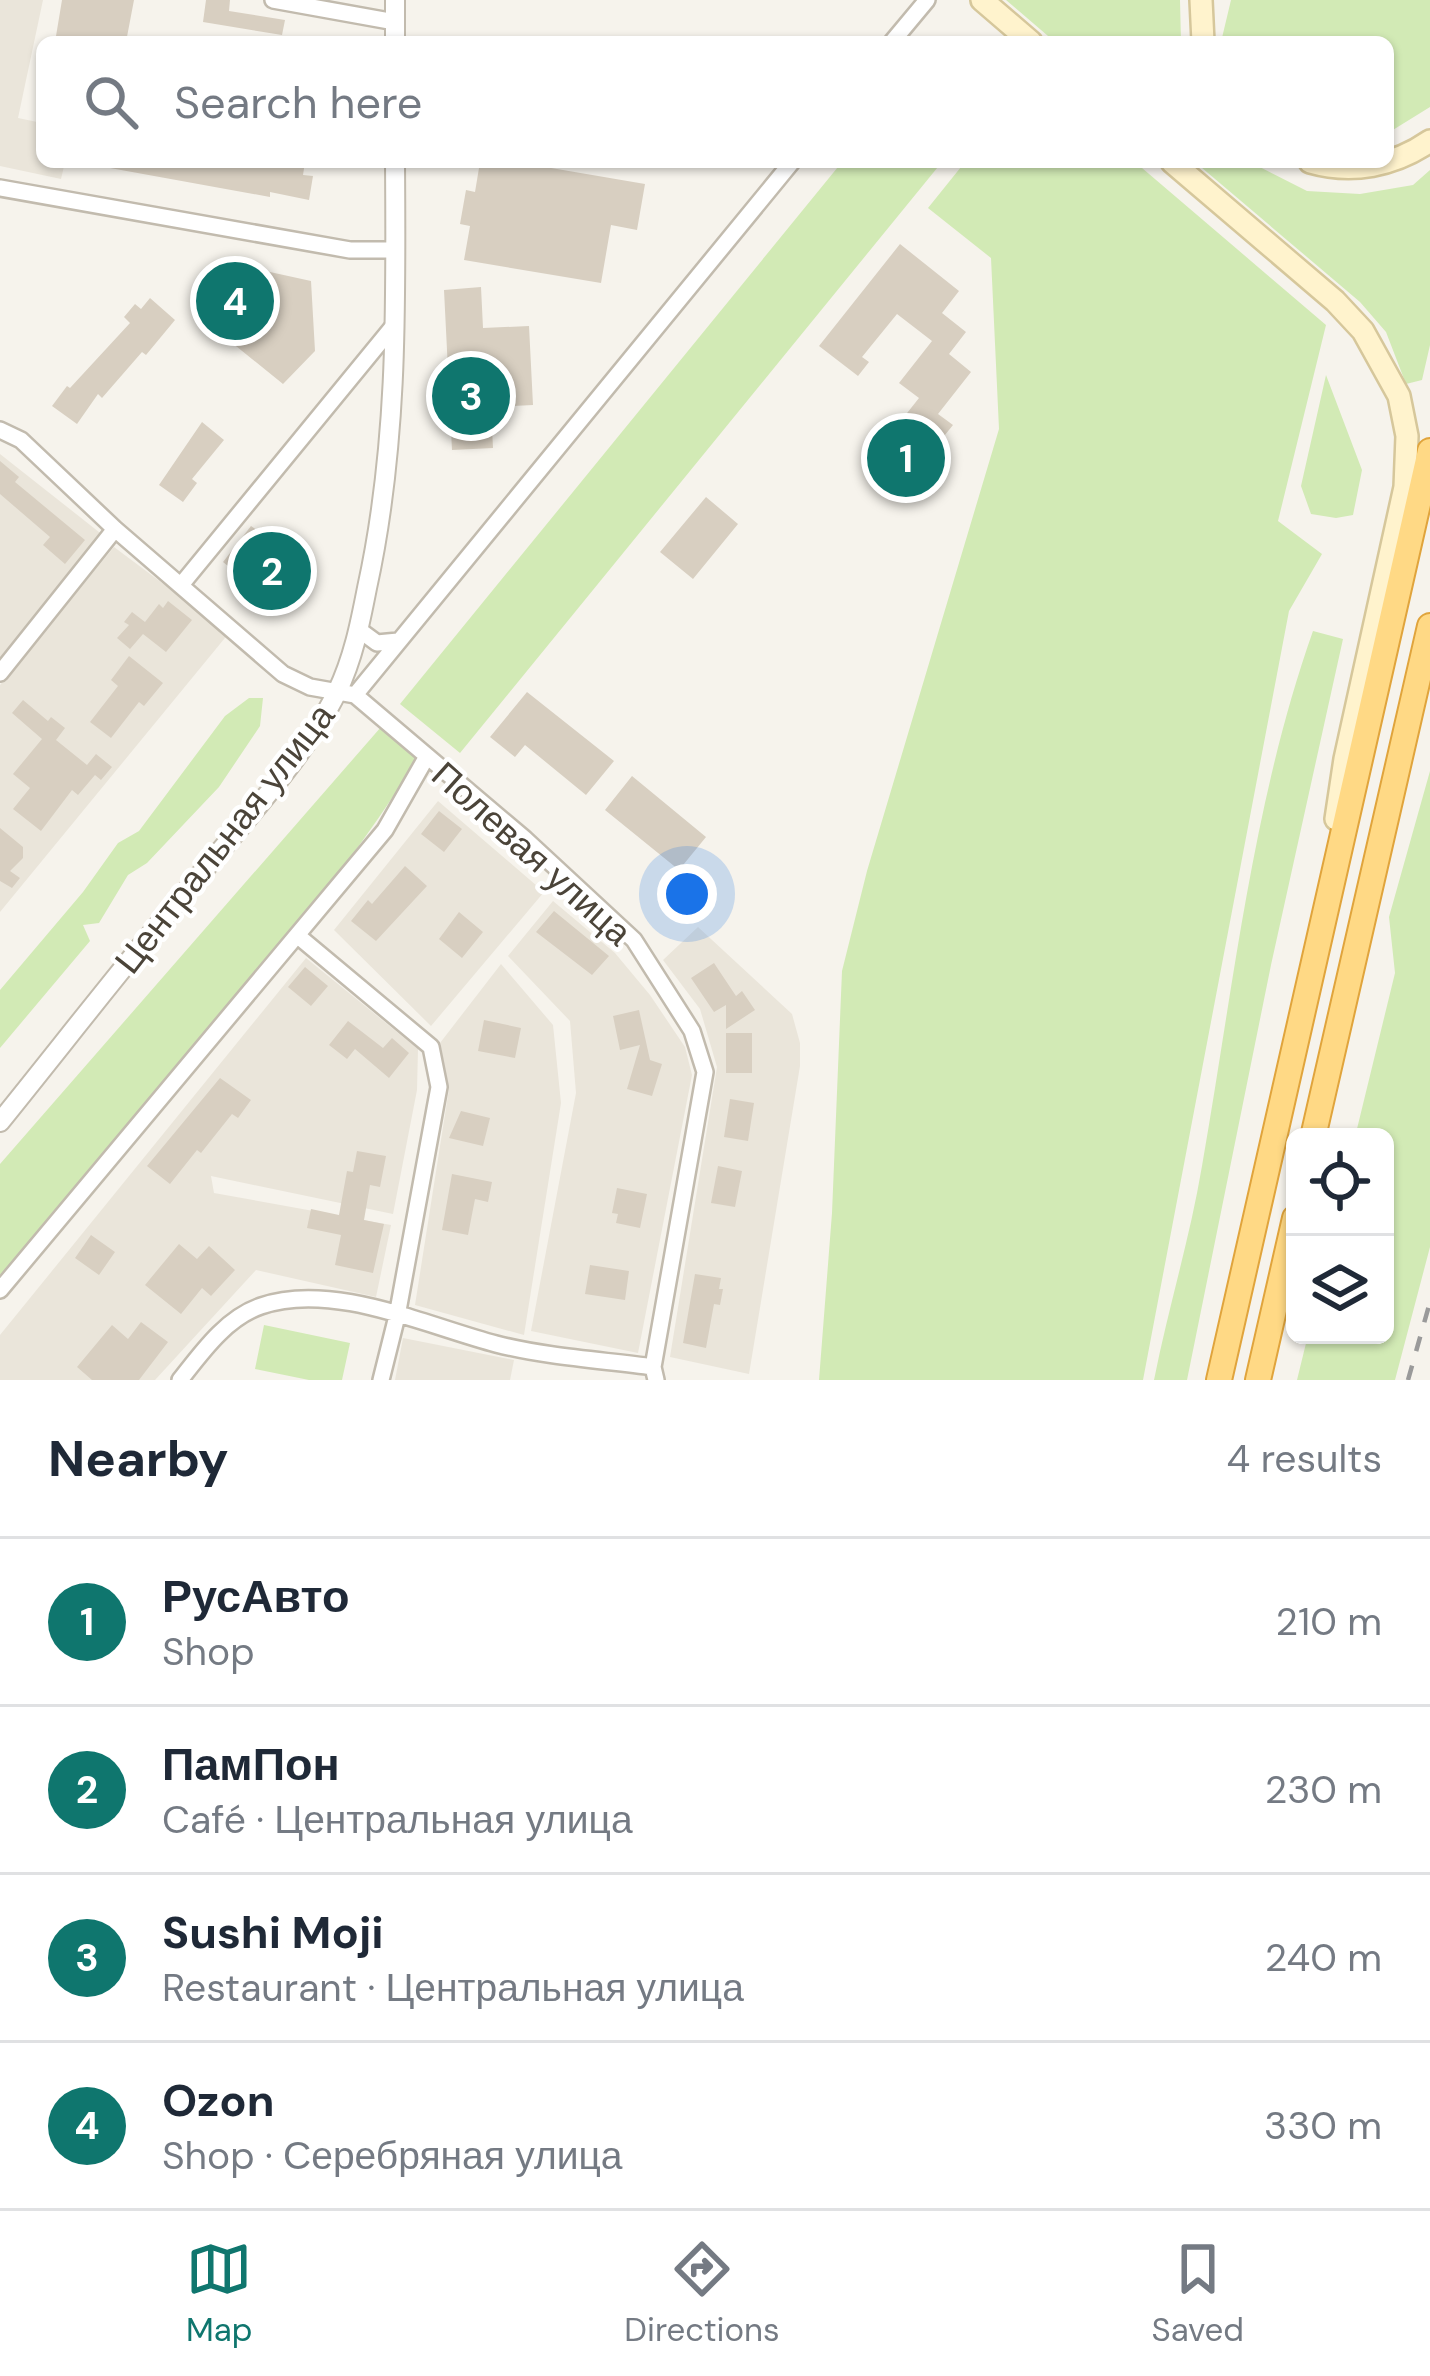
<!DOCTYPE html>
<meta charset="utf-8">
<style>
:root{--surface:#fff;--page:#f6f6f7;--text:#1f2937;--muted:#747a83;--line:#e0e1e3;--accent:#0f766e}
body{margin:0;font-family:"DM Sans",sans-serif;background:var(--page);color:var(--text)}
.controls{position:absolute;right:36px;bottom:36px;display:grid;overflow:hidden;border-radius:18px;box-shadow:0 3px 9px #0004}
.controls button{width:108px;height:108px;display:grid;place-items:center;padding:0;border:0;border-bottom:3px solid var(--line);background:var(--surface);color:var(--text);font:60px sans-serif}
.you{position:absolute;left:687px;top:894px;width:42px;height:42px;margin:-30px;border:9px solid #fff;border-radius:50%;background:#1a73e8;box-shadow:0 0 0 18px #1a73e833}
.badge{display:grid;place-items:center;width:78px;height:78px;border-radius:50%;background:var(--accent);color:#fff;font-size:39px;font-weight:700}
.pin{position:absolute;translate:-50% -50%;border:6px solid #fff;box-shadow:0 3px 12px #0006}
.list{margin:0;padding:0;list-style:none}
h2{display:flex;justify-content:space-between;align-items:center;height:156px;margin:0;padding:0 48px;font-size:51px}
h2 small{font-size:39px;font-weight:400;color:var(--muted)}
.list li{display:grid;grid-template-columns:78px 1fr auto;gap:36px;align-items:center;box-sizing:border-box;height:168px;padding:0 48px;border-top:3px solid var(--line)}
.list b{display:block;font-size:45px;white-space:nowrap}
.list p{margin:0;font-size:39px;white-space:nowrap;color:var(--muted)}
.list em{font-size:39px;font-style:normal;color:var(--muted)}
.icon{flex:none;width:66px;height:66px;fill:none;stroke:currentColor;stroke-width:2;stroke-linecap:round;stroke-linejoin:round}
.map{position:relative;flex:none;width:1430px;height:1380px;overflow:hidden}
.search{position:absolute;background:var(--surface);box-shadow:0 3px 9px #0004;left:36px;right:36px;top:36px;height:132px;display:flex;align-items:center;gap:30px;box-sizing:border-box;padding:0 42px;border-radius:18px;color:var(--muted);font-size:45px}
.sheet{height:828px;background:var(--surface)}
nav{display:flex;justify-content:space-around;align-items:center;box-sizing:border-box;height:168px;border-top:3px solid var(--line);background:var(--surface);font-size:33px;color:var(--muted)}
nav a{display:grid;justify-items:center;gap:6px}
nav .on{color:var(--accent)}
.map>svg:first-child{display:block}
</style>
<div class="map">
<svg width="1430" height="1380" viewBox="0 0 1430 1380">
<rect width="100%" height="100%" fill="#f6f3ec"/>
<path fill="#eae5da" d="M 0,0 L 43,0 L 18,118 L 42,123 L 42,162 L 65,162 L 61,179 L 0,166 Z
M 0,454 L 104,536 L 0,662 Z
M 114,547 L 229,633 L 0,912 L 0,685 Z
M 438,801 L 544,892 L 431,1026 L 334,930 Z
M 553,901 L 615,953 L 650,995 L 685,1047 L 692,1075 L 638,1353 L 531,1331 L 576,1093 L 570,1021 L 508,956 Z
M 698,927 L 792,1014 L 800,1043 L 800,1066 L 749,1374 L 670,1357 L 717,1067 L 700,1009 L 663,960 Z
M 306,958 L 418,1049 L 417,1090 L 393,1214 L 211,1176 L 214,1193 L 391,1225 L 376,1297 L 256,1270 L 155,1380 L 0,1380 L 0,1335 Z
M 501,964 L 553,1025 L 561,1103 L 524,1335 L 415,1305 L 449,1089 L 440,1043 Z
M 403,1338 L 514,1360 L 510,1380 L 395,1380 Z"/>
<path fill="#d2eab5" d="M 1006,0 L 1180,0 L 1181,42 L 1055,42 Z
M 1231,0 L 1430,0 L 1430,107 L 1388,133 L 1388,42 L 1221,42 Z
M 842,162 L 942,162 L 460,753 L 400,704 Z
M 965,162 L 1135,162 L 1326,325 L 1278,521 L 1322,554 L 1289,611 L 1143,1380 L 819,1380 L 832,1213 L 842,971 L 867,871 L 999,429 L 991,258 L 928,208 Z
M 1195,162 L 1250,162 L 1307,191 L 1360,194 L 1413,185 L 1430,170 L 1430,345 L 1422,380 L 1406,384 L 1386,332 L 1360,302 Z
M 1326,375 L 1362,470 L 1353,515 L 1336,518 L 1311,514 L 1301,486 Z
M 1313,631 L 1343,639 L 1271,965 L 1187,1380 L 1154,1380 C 1168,1309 1190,1238 1202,1166 C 1233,989 1253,800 1313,631 Z
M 249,698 L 263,698 L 260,726 L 219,787 L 147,863 L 128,875 L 99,923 L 83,925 L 90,941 L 0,1048 L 0,990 L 83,892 L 118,843 L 139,831 L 225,716 Z
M 381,727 L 417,760 C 301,943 140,1111 0,1277 L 0,1164 Z
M 1430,771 L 1430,1247 L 1395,1380 L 1297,1380 L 1308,1335 L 1385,1335 L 1385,1137 L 1355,1137 L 1395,973 L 1389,917 Z
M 264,1325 L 350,1343 L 342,1380 L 309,1380 L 255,1369 Z"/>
<path fill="#d8cfc1" d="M 62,0 L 134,0 L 126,42 L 55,42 Z
M 206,0 L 230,0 L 229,11 L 285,20 L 282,35 L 203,22 Z
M 111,162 L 305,162 L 303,175 L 313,176 L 309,200 L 270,192 L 270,197 L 110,168 Z
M 480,162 L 516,162 L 645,184 L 637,230 L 611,225 L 601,283 L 464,260 L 470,226 L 460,224 L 466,190 L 475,192 Z
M 900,244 L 959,291 L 942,313 L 966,332 L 949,354 L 971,372 L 938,414 L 953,425 L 899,492 L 865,466 L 919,398 L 899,383 L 932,341 L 897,314 L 862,357 L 869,362 L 858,376 L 819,346 Z
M 252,268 L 311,281 L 315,351 L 283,384 L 210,325 Z
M 481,287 L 483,328 L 529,326 L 533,405 L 491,407 L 493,448 L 452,450 L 444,290 Z
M 150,298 L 175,320 L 146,355 L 142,352 L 102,398 L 98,394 L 77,424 L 52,406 L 67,386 L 70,388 L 130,323 L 124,317 L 135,304 L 141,309 Z
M 202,422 L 224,440 L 192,479 L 197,483 L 183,502 L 159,485 Z
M 0,461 L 19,477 L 15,482 L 85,540 L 65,564 L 43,545 L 50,537 L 0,494 Z
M 706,497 L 738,524 L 693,579 L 660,552 Z
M 251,526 L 258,531 L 262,527 L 271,534 L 268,538 L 279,547 L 274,552 L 295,569 L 274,596 L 268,591 L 263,594 L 223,562 Z
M 168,601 L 192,620 L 166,652 L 143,634 L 130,649 L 117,638 L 129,625 L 124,622 L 132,612 L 145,622 L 159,604 L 163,608 Z
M 129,656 L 163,683 L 144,706 L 139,702 L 111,738 L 90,722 L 118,686 L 111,680 Z
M 527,692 L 614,761 L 586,795 L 525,745 L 515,757 L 490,737 Z
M 23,700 L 48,721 L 51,717 L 65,728 L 56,740 L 87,765 L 96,754 L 112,767 L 101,780 L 95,775 L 78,795 L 72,790 L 41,831 L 13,809 L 30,788 L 13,774 L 42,739 L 12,713 Z
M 632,776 L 706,837 L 679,870 L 605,810 Z
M 439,811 L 462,829 L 444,852 L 421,834 Z
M 0,828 L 23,847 L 23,858 L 10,871 L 20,878 L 12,888 L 0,881 Z
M 405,866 L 427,886 L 376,941 L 351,921 L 368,900 L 372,904 Z
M 554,911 L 609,956 L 592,975 L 536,932 Z
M 459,912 L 483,932 L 462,958 L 439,939 Z
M 714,963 L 736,996 L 742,991 L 755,1010 L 726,1029 L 726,1005 L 714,1012 L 691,978 Z
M 305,967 L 328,986 L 311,1006 L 288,987 Z
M 639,1010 L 650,1060 L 662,1064 L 652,1096 L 627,1089 L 640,1045 L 620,1050 L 613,1016 Z
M 484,1020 L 521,1028 L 515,1058 L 478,1051 Z
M 348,1021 L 383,1048 L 392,1038 L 409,1053 L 389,1078 L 355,1049 L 347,1059 L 329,1045 Z
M 726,1033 L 752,1033 L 752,1073 L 726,1073 Z
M 220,1078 L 251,1100 L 238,1118 L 232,1114 L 201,1153 L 197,1150 L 170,1184 L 147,1166 Z
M 730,1099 L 754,1103 L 748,1141 L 724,1137 Z
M 461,1111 L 490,1118 L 483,1146 L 449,1138 Z
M 357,1151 L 386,1156 L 380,1187 L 370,1185 L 364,1220 L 384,1224 L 373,1273 L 335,1265 L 341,1235 L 307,1228 L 311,1209 L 339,1215 L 347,1171 L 353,1172 Z
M 718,1166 L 742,1171 L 735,1207 L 711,1203 Z
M 452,1174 L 492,1182 L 488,1202 L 475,1199 L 468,1235 L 442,1230 Z
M 617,1188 L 647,1194 L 640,1228 L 616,1223 L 618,1214 L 612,1213 Z
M 91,1235 L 115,1252 L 99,1275 L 75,1258 Z
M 179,1244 L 197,1259 L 209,1246 L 235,1270 L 211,1296 L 202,1288 L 181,1314 L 145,1285 Z
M 590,1265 L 629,1271 L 625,1300 L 585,1294 Z
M 695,1274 L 721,1278 L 719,1289 L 723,1289 L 720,1305 L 714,1304 L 706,1348 L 683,1343 Z
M 141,1322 L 168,1342 L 139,1380 L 92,1380 L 77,1367 L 112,1325 L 128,1339 Z"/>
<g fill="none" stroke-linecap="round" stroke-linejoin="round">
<defs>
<path id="minor" d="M 273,0 L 395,22
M 892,42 L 927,0
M 0,188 L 350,250 L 396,250
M 0,430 L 21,440 L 115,529 L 283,674 L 310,687 L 355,695 L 792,162
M 181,585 L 395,324
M 358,629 L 377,643 L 398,641
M 0,673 L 115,529
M 355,695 L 525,839 L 634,940 L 692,1031 L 705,1072 L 653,1367 L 656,1380
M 298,936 L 431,1047 L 439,1087 L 397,1316 L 381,1380
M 0,1290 L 385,830 L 426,758
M 180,1380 C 202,1352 226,1318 261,1306 C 332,1281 427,1326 496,1344 C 547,1357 601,1360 653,1367"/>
<path id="tertiary" d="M 395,42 L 395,0
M 0,1122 C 63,1044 124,965 189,888 C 235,832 306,756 337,692 C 353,659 360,624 367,588 C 398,447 396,305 395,162"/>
<path id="secondary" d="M 982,0 L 1031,42
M 1201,0 L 1203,42
M 1172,162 L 1335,301 L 1363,331 L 1399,396 L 1407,436 L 1405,487 L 1345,759 L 1336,819
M 1310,162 C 1352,174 1394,166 1430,141"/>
<path id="trunk" d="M 1313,1137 L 1430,626
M 1219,1380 L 1430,451
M 1258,1380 L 1295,1218"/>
</defs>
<use href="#minor" stroke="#c2bbae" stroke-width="20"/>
<use href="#tertiary" stroke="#c2bbae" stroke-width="22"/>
<use href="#secondary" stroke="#d6c79b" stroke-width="26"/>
<use href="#trunk" stroke="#e0a43c" stroke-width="28"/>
<use href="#minor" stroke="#fff" stroke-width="15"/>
<use href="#tertiary" stroke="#fff" stroke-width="18"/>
<use href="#secondary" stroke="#fff3cd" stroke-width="21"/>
<use href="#trunk" stroke="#ffd985" stroke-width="24"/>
<path stroke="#9a9a9a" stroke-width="4.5" stroke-dasharray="15 15" stroke-linecap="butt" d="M 1408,1380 L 1430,1302"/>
</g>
<g text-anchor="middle" stroke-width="9" stroke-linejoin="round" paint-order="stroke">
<g font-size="36" fill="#4b4439" stroke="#fff">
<text transform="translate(224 838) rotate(-52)" y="13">Центральная улица</text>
<text transform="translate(532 853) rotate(42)" y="13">Полевая улица</text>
</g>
</g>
</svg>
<div class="controls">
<button><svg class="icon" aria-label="locate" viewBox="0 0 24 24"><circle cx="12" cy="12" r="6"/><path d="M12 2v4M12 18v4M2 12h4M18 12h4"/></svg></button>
<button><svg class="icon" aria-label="layers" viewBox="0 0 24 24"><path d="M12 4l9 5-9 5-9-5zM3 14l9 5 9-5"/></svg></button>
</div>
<div class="you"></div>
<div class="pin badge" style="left:906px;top:458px">1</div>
<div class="pin badge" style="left:272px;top:571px">2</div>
<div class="pin badge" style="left:471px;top:396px">3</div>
<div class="pin badge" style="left:235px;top:301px">4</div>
<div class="search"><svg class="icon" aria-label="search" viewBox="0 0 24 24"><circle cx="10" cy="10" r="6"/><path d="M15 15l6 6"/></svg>Search here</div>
</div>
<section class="sheet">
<h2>Nearby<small>4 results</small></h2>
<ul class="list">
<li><span class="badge">1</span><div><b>РусАвто</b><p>Shop</p></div><em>210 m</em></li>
<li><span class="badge">2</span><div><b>ПамПон</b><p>Café · Центральная улица</p></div><em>230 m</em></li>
<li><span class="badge">3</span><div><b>Sushi Moji</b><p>Restaurant · Центральная улица</p></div><em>240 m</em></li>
<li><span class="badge">4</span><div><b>Ozon</b><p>Shop · Серебряная улица</p></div><em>330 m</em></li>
</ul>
</section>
<nav>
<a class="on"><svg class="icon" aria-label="map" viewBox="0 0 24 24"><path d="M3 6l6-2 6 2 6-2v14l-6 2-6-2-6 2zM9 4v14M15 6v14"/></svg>Map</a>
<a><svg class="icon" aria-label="directions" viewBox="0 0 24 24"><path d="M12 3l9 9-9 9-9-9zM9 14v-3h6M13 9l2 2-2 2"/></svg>Directions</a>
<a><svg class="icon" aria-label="saved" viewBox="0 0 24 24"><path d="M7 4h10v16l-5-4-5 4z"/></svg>Saved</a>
</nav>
